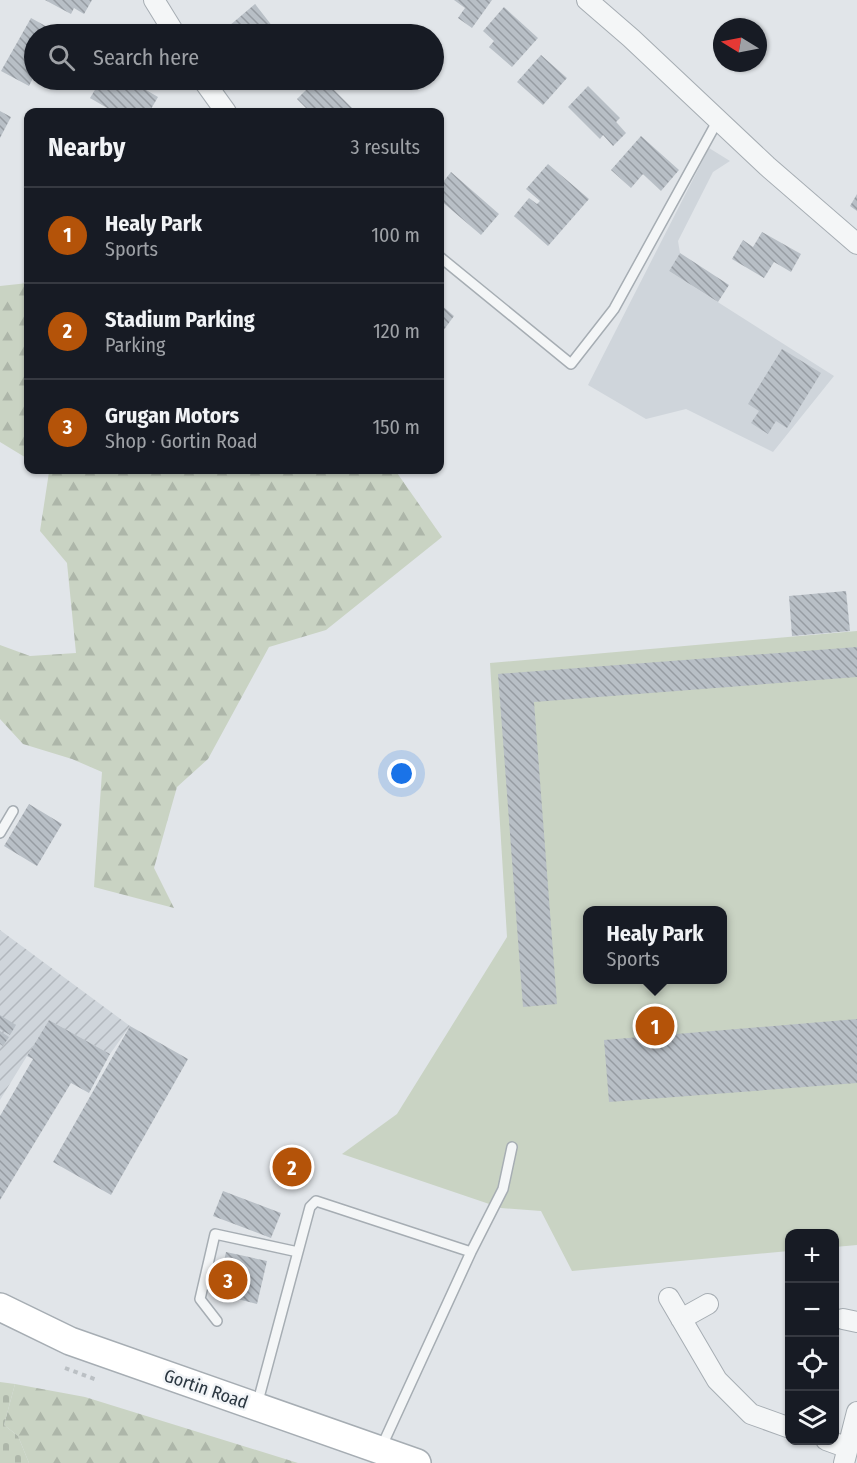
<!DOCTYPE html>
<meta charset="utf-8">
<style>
:root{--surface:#171b24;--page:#20242c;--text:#f1f3f6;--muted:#9ea1a6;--line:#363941;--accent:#b45309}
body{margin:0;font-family:"Fira Sans Condensed",sans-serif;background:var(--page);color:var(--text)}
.controls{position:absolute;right:18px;bottom:18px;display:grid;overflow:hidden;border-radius:12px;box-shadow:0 2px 4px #0004}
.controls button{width:54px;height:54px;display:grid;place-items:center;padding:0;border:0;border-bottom:2px solid var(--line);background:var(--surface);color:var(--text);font:30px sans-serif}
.compass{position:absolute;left:713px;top:18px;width:54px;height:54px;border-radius:50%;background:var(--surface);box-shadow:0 2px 4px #0004;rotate:280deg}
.you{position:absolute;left:402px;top:774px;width:21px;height:21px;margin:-15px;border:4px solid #fff;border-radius:50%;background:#1a73e8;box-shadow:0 0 0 9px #1a73e833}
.badge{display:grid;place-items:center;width:39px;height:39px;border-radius:50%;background:var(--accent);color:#fff;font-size:20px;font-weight:700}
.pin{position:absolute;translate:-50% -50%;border:3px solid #fff;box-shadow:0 2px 6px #0006}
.popup{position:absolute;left:583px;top:906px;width:144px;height:78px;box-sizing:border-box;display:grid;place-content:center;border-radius:12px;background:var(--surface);filter:drop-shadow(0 2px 4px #0005);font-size:20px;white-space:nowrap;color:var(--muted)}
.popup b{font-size:22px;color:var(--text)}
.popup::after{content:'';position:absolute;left:50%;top:100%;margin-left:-12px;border:12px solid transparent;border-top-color:var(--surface)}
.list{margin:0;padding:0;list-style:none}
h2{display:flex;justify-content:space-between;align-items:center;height:78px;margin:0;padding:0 24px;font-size:26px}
h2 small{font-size:20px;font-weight:400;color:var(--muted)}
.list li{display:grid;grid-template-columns:39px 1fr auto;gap:18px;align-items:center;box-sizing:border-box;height:96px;padding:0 24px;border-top:2px solid var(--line)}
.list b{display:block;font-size:22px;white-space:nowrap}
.list p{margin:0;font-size:20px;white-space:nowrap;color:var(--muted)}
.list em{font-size:20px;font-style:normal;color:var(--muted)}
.icon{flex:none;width:33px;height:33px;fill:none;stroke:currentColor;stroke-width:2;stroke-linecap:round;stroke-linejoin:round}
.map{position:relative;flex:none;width:857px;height:1463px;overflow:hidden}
.search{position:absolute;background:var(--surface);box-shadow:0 2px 4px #0004;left:24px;top:24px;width:420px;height:66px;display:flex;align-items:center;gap:15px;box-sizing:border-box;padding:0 21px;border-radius:33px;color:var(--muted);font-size:22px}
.panel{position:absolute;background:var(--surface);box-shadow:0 2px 4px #0004;left:24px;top:108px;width:420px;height:366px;border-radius:12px}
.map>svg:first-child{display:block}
</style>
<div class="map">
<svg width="857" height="1463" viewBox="0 0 857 1463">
<defs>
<pattern id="industrial-furrows" width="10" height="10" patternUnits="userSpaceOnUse" patternTransform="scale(1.5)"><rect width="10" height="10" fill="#cfd5db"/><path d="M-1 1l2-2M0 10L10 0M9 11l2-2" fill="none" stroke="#b2b7bd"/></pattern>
<pattern id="forest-firs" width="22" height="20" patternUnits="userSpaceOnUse" patternTransform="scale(1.5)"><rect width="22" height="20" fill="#c9d3c3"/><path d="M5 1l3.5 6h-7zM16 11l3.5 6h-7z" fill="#adb6a9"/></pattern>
<pattern id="cemetery-stones" width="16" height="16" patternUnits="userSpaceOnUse" patternTransform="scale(1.5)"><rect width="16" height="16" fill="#c9d3c3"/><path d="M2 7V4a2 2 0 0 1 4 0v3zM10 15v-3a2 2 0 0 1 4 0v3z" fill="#adb6a9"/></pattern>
<pattern id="building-back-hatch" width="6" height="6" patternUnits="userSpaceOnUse" patternTransform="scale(1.5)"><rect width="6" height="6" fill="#b8bfc6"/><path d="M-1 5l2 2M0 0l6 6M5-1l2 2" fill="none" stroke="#969ca2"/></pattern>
</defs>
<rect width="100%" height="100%" fill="#e1e5e9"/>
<path fill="#cfd5db" d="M 709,148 L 730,161 L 713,172 L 678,241 L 680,253 L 669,271 L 834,376 L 773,452 L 686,409 L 646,419 L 588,385 Z"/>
<path fill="url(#industrial-furrows)" d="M 0,930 L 130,1026 L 110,1054 L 49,1020 L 0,1100 Z"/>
<path fill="url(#forest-firs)" d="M 28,283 L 28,459 L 0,442 L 0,286 Z
M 45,470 L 395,470 L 442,537 L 326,630 L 269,647 L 208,759 L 177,787 L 154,868 L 174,908 L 94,887 L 102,772 L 72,759 L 23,744 L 0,719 L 0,645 L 30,656 L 76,653 L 67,563 L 40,531 L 49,472 Z
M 15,1384 L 85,1397 L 298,1463 L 29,1463 L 18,1436 L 4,1425 Z"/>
<path fill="url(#cemetery-stones)" d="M 0,1382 L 15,1384 L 4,1425 L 18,1436 L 29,1463 L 0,1463 Z"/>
<path fill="#c9d3c3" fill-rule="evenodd" d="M 857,631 L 857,1245 L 835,1247 L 834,1234 L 790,1234 L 789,1251 L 572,1271 L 541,1211 L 501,1208 L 342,1154 L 397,1114 L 507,937 L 490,663 ZM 588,910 L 722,910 L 722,980 L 588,980 Z"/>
<path fill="url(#building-back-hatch)" d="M 45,0 L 92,0 L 84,14 L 74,8 L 71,14 Z
M 454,0 L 492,0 L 472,28 L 458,18 L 465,8 Z
M 255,4 L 273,27 L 280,34 L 236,34 L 229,26 Z
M 504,7 L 538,38 L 512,67 L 489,47 L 494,41 L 483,31 Z
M 31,18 L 60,34 L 34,34 L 34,76 L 29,86 L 1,71 Z
M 541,55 L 567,78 L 543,105 L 517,82 Z
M 101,80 L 129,80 L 158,97 L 151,109 L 157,112 L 114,112 L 90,98 Z
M 316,80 L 324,80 L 356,112 L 310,112 L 297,99 Z
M 588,86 L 620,118 L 616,122 L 626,133 L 613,146 L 603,135 L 600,139 L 568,107 Z
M 0,111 L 11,117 L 0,138 Z
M 641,136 L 679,170 L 661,191 L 643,174 L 631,188 L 611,170 Z
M 548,164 L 589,199 L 548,246 L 514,216 L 529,198 L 537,204 L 540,201 L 526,189 Z
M 451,172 L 499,214 L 481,235 L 440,200 L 440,186 Z
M 857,194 L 857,211 L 850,206 Z
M 762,232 L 801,254 L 791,272 L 774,262 L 764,278 L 732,259 L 743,240 L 753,247 Z
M 680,253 L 729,285 L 718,302 L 669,271 Z
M 440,304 L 454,316 L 440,335 Z
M 782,349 L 821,373 L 787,428 L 776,421 L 768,434 L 751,423 L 759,411 L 748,404 Z
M 846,591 L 850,631 L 792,636 L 789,596 Z
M 857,647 L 857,677 L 534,702 L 557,1004 L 523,1007 L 498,674 Z
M 29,804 L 62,824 L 37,866 L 4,846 Z
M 0,1015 L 16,1025 L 10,1035 L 0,1029 Z
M 857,1019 L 857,1083 L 609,1102 L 604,1040 Z
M 49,1020 L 110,1054 L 89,1093 L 71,1083 L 0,1200 L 0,1116 L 33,1059 L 27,1056 Z
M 130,1026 L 188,1059 L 111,1195 L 53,1162 Z
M 0,1031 L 9,1037 L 3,1046 L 0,1044 Z
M 223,1191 L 281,1213 L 271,1238 L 213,1216 Z
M 226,1252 L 267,1261 L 257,1304 L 222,1295 L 226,1281 L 220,1279 Z"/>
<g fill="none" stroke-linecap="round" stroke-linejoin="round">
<defs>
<path id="service" d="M 440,257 L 571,364 L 614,309 L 718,120
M 0,833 L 13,811
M 217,1321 L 200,1299 L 215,1234 L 298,1252
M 257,1405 L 310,1207 L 316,1201 L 471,1252
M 381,1448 L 471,1252 L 503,1189 L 512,1147"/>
<path id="minor" d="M 154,0 L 175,34
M 587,0 L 631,38 L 767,166 L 857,244
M 203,80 L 226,112
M 669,1298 L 717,1380 L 751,1414 L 790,1428
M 681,1319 L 708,1304
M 843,1319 L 857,1322
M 826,1440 L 848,1448
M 844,1463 L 857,1412"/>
<path id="secondary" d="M 0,1307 L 70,1341 L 417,1463"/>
</defs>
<use href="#service" stroke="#a6adb3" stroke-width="12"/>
<use href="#minor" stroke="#a6adb3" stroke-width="22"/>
<use href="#secondary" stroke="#a6adb3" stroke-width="30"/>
<path stroke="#bbc0c4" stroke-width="4" stroke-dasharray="4.5 4.5" stroke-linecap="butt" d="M 65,1368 L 97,1380"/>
<use href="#service" stroke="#f4f6f7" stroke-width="9"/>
<use href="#minor" stroke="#f4f6f7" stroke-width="20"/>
<use href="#secondary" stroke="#fff" stroke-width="27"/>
</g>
<g text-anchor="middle" stroke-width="5" stroke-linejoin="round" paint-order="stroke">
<g font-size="18" fill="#2a3640" stroke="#f1f4f7">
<text transform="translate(206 1389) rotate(19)" y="6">Gortin Road</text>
</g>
</g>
</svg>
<div class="controls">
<button>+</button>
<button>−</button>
<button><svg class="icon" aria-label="locate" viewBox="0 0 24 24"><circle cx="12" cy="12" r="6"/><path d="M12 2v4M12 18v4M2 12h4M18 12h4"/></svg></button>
<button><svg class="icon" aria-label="layers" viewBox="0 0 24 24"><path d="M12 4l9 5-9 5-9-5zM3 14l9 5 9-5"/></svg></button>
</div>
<svg class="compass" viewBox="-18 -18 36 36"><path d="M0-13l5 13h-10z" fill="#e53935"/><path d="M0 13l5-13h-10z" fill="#9ea1a6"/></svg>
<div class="you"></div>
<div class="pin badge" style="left:655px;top:1026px">1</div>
<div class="popup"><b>Healy Park</b>Sports</div>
<div class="pin badge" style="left:292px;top:1167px">2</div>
<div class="pin badge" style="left:228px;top:1280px">3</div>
<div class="search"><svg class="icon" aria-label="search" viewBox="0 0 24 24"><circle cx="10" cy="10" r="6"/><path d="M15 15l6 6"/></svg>Search here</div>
<section class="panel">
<h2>Nearby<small>3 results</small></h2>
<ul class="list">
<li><span class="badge">1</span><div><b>Healy Park</b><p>Sports</p></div><em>100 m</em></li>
<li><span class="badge">2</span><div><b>Stadium Parking</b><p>Parking</p></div><em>120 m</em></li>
<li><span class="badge">3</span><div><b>Grugan Motors</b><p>Shop · Gortin Road</p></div><em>150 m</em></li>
</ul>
</section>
</div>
